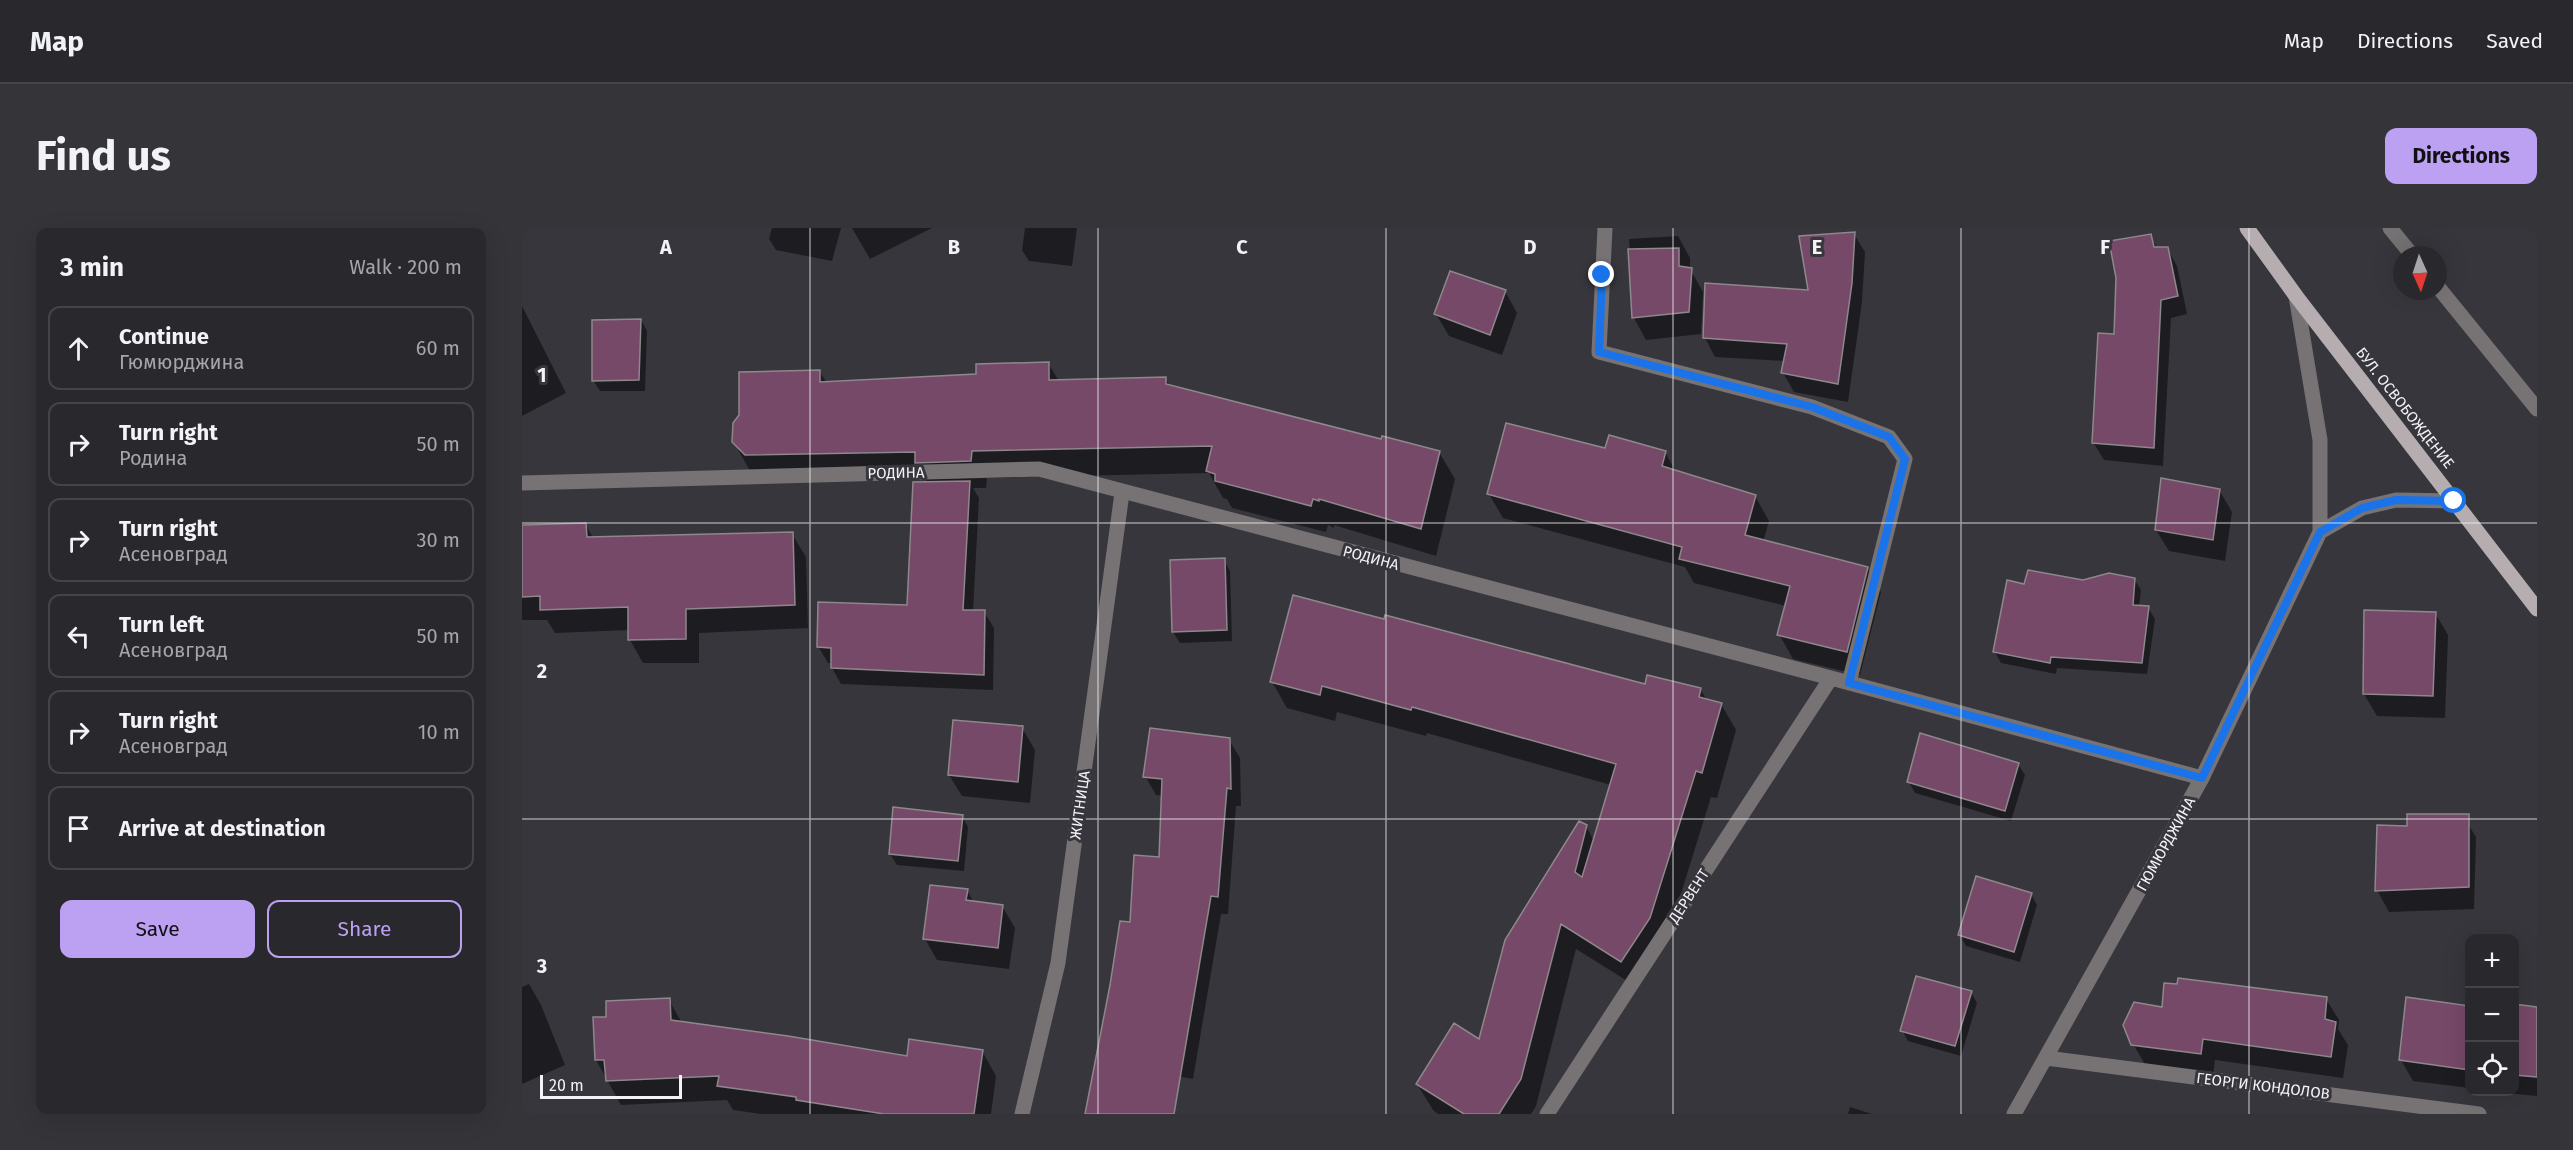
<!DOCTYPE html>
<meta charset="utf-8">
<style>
:root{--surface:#29282d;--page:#353439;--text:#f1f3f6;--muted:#a5a6aa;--line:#454449;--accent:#bca0f2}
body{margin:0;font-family:"Fira Sans",sans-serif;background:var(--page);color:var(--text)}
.controls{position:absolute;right:18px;bottom:18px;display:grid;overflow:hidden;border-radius:12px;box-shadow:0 6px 24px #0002}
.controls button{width:54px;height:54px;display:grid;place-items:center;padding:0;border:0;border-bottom:2px solid var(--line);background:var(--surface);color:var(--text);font:30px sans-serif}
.compass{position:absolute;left:1871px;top:18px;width:54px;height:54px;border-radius:50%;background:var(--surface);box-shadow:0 6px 24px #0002;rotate:177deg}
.scale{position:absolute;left:18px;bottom:15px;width:142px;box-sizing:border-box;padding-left:6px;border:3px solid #f3f2f6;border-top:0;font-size:16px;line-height:21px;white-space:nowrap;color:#f3f2f6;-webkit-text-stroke:4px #37363c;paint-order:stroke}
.stop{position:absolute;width:18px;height:18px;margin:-14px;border:4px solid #1a73e8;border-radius:50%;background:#fff}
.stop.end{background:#1a73e8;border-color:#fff;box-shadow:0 2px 6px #0008}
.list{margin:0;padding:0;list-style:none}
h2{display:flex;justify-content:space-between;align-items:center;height:78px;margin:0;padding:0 24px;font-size:26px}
h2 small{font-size:20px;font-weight:400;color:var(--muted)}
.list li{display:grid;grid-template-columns:39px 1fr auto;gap:18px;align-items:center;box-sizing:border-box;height:84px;margin:0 12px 12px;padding:0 12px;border:2px solid var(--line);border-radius:12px}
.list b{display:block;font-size:22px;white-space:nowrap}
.list p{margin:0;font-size:20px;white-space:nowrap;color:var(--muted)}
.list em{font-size:20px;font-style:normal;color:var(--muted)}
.actions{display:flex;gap:12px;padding:18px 24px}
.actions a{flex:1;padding:14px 0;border:2px solid var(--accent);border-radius:12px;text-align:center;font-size:21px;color:var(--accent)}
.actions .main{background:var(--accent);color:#111}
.icon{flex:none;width:33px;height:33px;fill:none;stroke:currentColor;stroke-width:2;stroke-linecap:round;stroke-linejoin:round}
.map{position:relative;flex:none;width:2015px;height:886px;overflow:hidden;border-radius:12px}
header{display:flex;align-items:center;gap:36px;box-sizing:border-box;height:84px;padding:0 30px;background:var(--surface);border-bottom:2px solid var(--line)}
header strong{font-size:28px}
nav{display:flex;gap:33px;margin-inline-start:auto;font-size:21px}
.intro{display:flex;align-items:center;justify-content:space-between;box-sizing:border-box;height:144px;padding:0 36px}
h1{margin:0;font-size:42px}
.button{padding:15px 27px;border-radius:12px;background:var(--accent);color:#111;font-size:21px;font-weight:700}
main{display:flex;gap:36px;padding:0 36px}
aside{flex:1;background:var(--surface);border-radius:12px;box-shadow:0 6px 24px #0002}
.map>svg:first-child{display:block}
</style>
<header>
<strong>Map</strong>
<nav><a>Map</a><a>Directions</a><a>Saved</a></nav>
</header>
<div class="intro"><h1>Find us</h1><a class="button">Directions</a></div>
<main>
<aside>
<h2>3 min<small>Walk · 200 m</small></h2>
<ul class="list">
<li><svg class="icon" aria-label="ahead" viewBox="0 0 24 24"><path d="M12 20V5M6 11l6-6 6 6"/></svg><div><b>Continue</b><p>Гюмюрджина</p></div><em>60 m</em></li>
<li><svg class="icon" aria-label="right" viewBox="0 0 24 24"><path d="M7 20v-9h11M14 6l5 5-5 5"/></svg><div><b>Turn right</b><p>Родина</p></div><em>50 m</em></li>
<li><svg class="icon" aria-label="right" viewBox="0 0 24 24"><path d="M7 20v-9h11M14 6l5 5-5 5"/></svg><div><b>Turn right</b><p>Асеновград</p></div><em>30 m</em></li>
<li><svg class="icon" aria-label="left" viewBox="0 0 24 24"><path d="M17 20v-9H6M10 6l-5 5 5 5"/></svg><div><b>Turn left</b><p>Асеновград</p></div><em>50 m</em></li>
<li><svg class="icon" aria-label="right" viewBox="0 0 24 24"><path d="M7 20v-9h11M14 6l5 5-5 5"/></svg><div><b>Turn right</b><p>Асеновград</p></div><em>10 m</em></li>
<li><svg class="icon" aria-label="arrive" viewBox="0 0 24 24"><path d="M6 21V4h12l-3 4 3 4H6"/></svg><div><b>Arrive at destination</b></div></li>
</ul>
<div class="actions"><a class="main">Save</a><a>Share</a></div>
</aside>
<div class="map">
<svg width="2015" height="886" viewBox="0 0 2015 886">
<rect width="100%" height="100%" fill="#37363c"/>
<path fill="#0007" d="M 250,0 L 319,0 L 310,33 L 254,22 L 247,11 Z
M 330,0 L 410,0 L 348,31 Z
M 503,0 L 555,0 L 550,38 L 507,33 L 500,22 Z
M 1332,6 L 1343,24 L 1340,74 L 1326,174 L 1272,164 L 1261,145 L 1263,133 L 1193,129 L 1183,110 L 1288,64 Z
M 1156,8 L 1168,30 L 1168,41 L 1181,64 L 1179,106 L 1124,112 L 1112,90 L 1107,11 Z
M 1628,8 L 1636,21 L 1645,20 L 1655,38 L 1665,86 L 1649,90 L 1641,238 L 1582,232 L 1571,214 L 1594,108 Z
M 983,63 L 995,85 L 980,127 L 927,108 L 914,86 Z
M 0,78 L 44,165 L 0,188 Z
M 119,92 L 125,103 L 123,163 L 78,163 L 71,152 Z
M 526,135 L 537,153 L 643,150 L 648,158 L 860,213 L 917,224 L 933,251 L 914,328 L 812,297 L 812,300 L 806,297 L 804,304 L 710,280 L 705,271 L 701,270 L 687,245 L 465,250 L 464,260 L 451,260 L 457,270 L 451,384 L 462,384 L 472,400 L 471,462 L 319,456 L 310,440 L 310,435 L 306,435 L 296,418 L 386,379 L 406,255 L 404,251 L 240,253 L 227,241 L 211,213 L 297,143 L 305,155 L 455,148 Z
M 1084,222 L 1143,224 L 1154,244 L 1233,268 L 1247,293 L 1241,314 L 1345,340 L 1359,364 L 1338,447 L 1271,431 L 1257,406 L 1264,378 L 1172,355 L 1163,339 L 981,290 L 967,266 Z
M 1697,262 L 1710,284 L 1703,333 L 1647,323 L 1634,302 Z
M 64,297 L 71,310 L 270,306 L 284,329 L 286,400 L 177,405 L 177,435 L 121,435 L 108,412 L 107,402 L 33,405 L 25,392 L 0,392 L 0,298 Z
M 702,332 L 708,343 L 710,413 L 658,415 L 651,404 Z
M 1612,351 L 1619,362 L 1617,379 L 1626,380 L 1633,391 L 1625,446 L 1535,440 L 1534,446 L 1479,435 L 1473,424 L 1503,358 Z
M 1913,385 L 1926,407 L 1923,490 L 1855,488 L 1842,466 Z
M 750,454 L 1124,458 L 1178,461 L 1185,472 L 1199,476 L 1214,502 L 1195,570 L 1189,569 L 1143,717 L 1115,759 L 1054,721 L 1014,878 L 1009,886 L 916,886 L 911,882 L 895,856 L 958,813 L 1064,598 L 1072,613 L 1089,557 L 905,505 L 904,508 L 815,484 L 813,493 L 765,480 Z
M 500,500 L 513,522 L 508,575 L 440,568 L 427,547 Z
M 707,512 L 718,530 L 719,578 L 714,578 L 706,686 L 699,686 L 671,851 L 643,846 L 639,886 L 566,886 L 609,696 L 638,630 L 641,568 L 634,567 L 623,548 Z
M 1496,536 L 1503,547 L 1489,593 L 1393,565 L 1387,554 Z
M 440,588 L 446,599 L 442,643 L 375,637 L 368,626 Z
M 1941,588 L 1954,609 L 1952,681 L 1867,684 L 1855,662 L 1886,600 Z
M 445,662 L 452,675 L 480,678 L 493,700 L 487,741 L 415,732 L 403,711 Z
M 1509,666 L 1515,677 L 1498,734 L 1444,718 L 1438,707 Z
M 7,756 L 19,777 L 43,837 L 0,856 L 0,759 Z
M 1449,764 L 1455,775 L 1439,828 L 1386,813 L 1380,802 Z
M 1804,771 L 1817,792 L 1816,801 L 1826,817 L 1821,850 L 1693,832 L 1691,847 L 1624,838 L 1611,816 L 1641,781 Z
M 1885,771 L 1948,779 L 1948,860 L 1891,853 L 1879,832 Z
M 147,772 L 160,795 L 386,830 L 460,823 L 474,848 L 469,886 L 239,886 L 211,882 L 205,872 L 99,877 L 74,832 L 85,790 Z
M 1992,778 L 2015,780 L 2015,868 L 1974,864 L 1992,864 Z
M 1328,879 L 1350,886 L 1326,886 Z"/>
<path fill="#764968" stroke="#8e878b" stroke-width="1.5" d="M 1333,4 L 1330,55 L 1316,156 L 1259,145 L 1265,116 L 1181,110 L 1183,55 L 1286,62 L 1277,8 Z
M 1629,6 L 1632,19 L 1646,19 L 1656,68 L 1639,72 L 1632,220 L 1570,215 L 1576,105 L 1592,106 L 1594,50 L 1587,13 Z
M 1157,20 L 1157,38 L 1170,40 L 1167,84 L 1110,90 L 1106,21 Z
M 928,43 L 984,62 L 968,107 L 912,86 Z
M 119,91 L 117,152 L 70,153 L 70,92 Z
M 527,134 L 527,152 L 644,149 L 644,156 L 859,211 L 860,208 L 918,223 L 899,301 L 797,271 L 797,273 L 791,271 L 789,278 L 693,253 L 693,246 L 684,243 L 690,218 L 450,223 L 449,233 L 393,235 L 393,224 L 223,227 L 210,214 L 211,195 L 217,187 L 217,144 L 298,142 L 298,154 L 454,146 L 454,136 Z
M 984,195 L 1083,220 L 1087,207 L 1144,223 L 1140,238 L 1234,267 L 1223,307 L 1346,339 L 1325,424 L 1255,407 L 1268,358 L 1157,331 L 1160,319 L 965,266 Z
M 1639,250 L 1698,261 L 1691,312 L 1633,302 Z
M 448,253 L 441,382 L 463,382 L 462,447 L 309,440 L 309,420 L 295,419 L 296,374 L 385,377 L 391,254 Z
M 64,295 L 65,309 L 271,304 L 273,377 L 164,381 L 164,411 L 106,412 L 106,379 L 18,382 L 18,368 L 0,369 L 0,297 Z
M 703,330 L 705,402 L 650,404 L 648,332 Z
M 1506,342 L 1561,352 L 1587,345 L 1613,350 L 1611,377 L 1627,378 L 1620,435 L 1529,429 L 1528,435 L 1471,424 L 1485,352 L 1502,356 Z
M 771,367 L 862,391 L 863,387 L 1123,456 L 1125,447 L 1179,460 L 1177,469 L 1200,475 L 1180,545 L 1174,543 L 1128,690 L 1099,734 L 1039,696 L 999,851 L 977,886 L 942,886 L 894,856 L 932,795 L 957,811 L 983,712 L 1057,593 L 1065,597 L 1053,644 L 1060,649 L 1094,536 L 890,479 L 889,482 L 800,458 L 798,467 L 748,454 Z
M 1842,382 L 1914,384 L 1911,468 L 1841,466 Z
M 431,492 L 501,498 L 496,554 L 426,547 Z
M 628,500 L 708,510 L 709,561 L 705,560 L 696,669 L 689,668 L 652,886 L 563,886 L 588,757 L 598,693 L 608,694 L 612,627 L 637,629 L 640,551 L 621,549 Z
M 1398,505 L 1497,535 L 1483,583 L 1385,554 Z
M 371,579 L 441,587 L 436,633 L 367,626 Z
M 1885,586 L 1947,586 L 1947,659 L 1853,663 L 1855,597 L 1885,598 Z
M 1454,648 L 1510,665 L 1492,724 L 1436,707 Z
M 408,657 L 446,661 L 444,672 L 481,677 L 476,720 L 401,711 Z
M 1394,748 L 1450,763 L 1433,818 L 1378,803 Z
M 1656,750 L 1805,769 L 1803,791 L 1814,794 L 1809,829 L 1681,811 L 1679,826 L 1609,817 L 1601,797 L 1612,774 L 1640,779 L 1642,755 L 1655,756 Z
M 1884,769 L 1947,778 L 1947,774 L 1947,842 L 1877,832 Z
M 148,770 L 149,792 L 266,808 L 385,828 L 387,811 L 461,822 L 452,886 L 362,886 L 274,872 L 274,869 L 195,858 L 197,848 L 84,853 L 82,832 L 73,832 L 71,789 L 84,789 L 84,773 Z
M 1992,776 L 2015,779 L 2015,849 L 1992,847 Z"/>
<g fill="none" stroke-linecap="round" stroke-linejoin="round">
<path stroke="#777374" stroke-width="15" d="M 1083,0 L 1077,124 L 1290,179 L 1367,209 L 1383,231 L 1327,455
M 1868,0 L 1890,27
M 1916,59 L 2015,181
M 1774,68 L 1798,212 L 1798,304
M 0,255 L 517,241 L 1309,450 L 1680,550
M 1524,830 L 1957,886
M 500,886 L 536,735 L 600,265
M 1025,886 L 1309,450
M 1492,886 L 1680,550 L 1798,304 L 1840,280 L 1874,272 L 1933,273"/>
<path stroke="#b5adaf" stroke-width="15" d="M 1725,0 L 1774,68 L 2015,381"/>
</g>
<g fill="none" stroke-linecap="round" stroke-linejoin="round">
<path stroke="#1a73e8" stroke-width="8" d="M 1080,47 L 1077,124 L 1290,179 L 1367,209 L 1383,231 L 1327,455 L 1680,550 L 1798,304 L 1840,280 L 1874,272 L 1932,273"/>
</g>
<path fill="none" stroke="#f3f2f6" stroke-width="1.5" stroke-opacity="0.55" d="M 288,0 L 288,886M 576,0 L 576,886M 864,0 L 864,886M 1151,0 L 1151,886M 1439,0 L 1439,886M 1727,0 L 1727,886M 0,295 L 2015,295M 0,591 L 2015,591"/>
<g text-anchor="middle" stroke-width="6" stroke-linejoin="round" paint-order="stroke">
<g font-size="15" fill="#f3f2f6" stroke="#37363c">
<text transform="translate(1883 180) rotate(52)" y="5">БУЛ. ОСВОБОЖДЕНИЕ</text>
<text transform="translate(374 245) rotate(-1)" y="5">РОДИНА</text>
<text transform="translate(849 330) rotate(15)" y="5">РОДИНА</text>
<text transform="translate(558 577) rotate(-82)" y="5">ЖИТНИЦА</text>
<text transform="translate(1644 616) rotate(-61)" y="5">ГЮМЮРДЖИНА</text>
<text transform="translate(1167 668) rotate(-57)" y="5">ДЕРВЕНТ</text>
<text transform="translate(1741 858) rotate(7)" y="5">ГЕОРГИ КОНДОЛОВ</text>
</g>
</g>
<g font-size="20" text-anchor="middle" font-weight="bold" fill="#f3f2f6" stroke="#37363c" stroke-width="6" stroke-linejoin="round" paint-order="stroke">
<text x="144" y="26">A</text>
<text x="432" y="26">B</text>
<text x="720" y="26">C</text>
<text x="1008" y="26">D</text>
<text x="1295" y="26">E</text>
<text x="1583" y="26">F</text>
<text x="20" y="154">1</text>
<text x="20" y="450">2</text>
<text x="20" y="745">3</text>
</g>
</svg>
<div class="controls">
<button>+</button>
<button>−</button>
<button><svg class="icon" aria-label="locate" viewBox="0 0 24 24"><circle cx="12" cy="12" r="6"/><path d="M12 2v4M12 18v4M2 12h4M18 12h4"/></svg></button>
</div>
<svg class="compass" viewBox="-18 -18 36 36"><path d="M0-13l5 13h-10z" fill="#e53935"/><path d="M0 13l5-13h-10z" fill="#a5a6aa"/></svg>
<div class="scale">20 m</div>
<div class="stop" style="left:1932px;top:273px"></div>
<div class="stop end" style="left:1080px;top:47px"></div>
</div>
</main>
